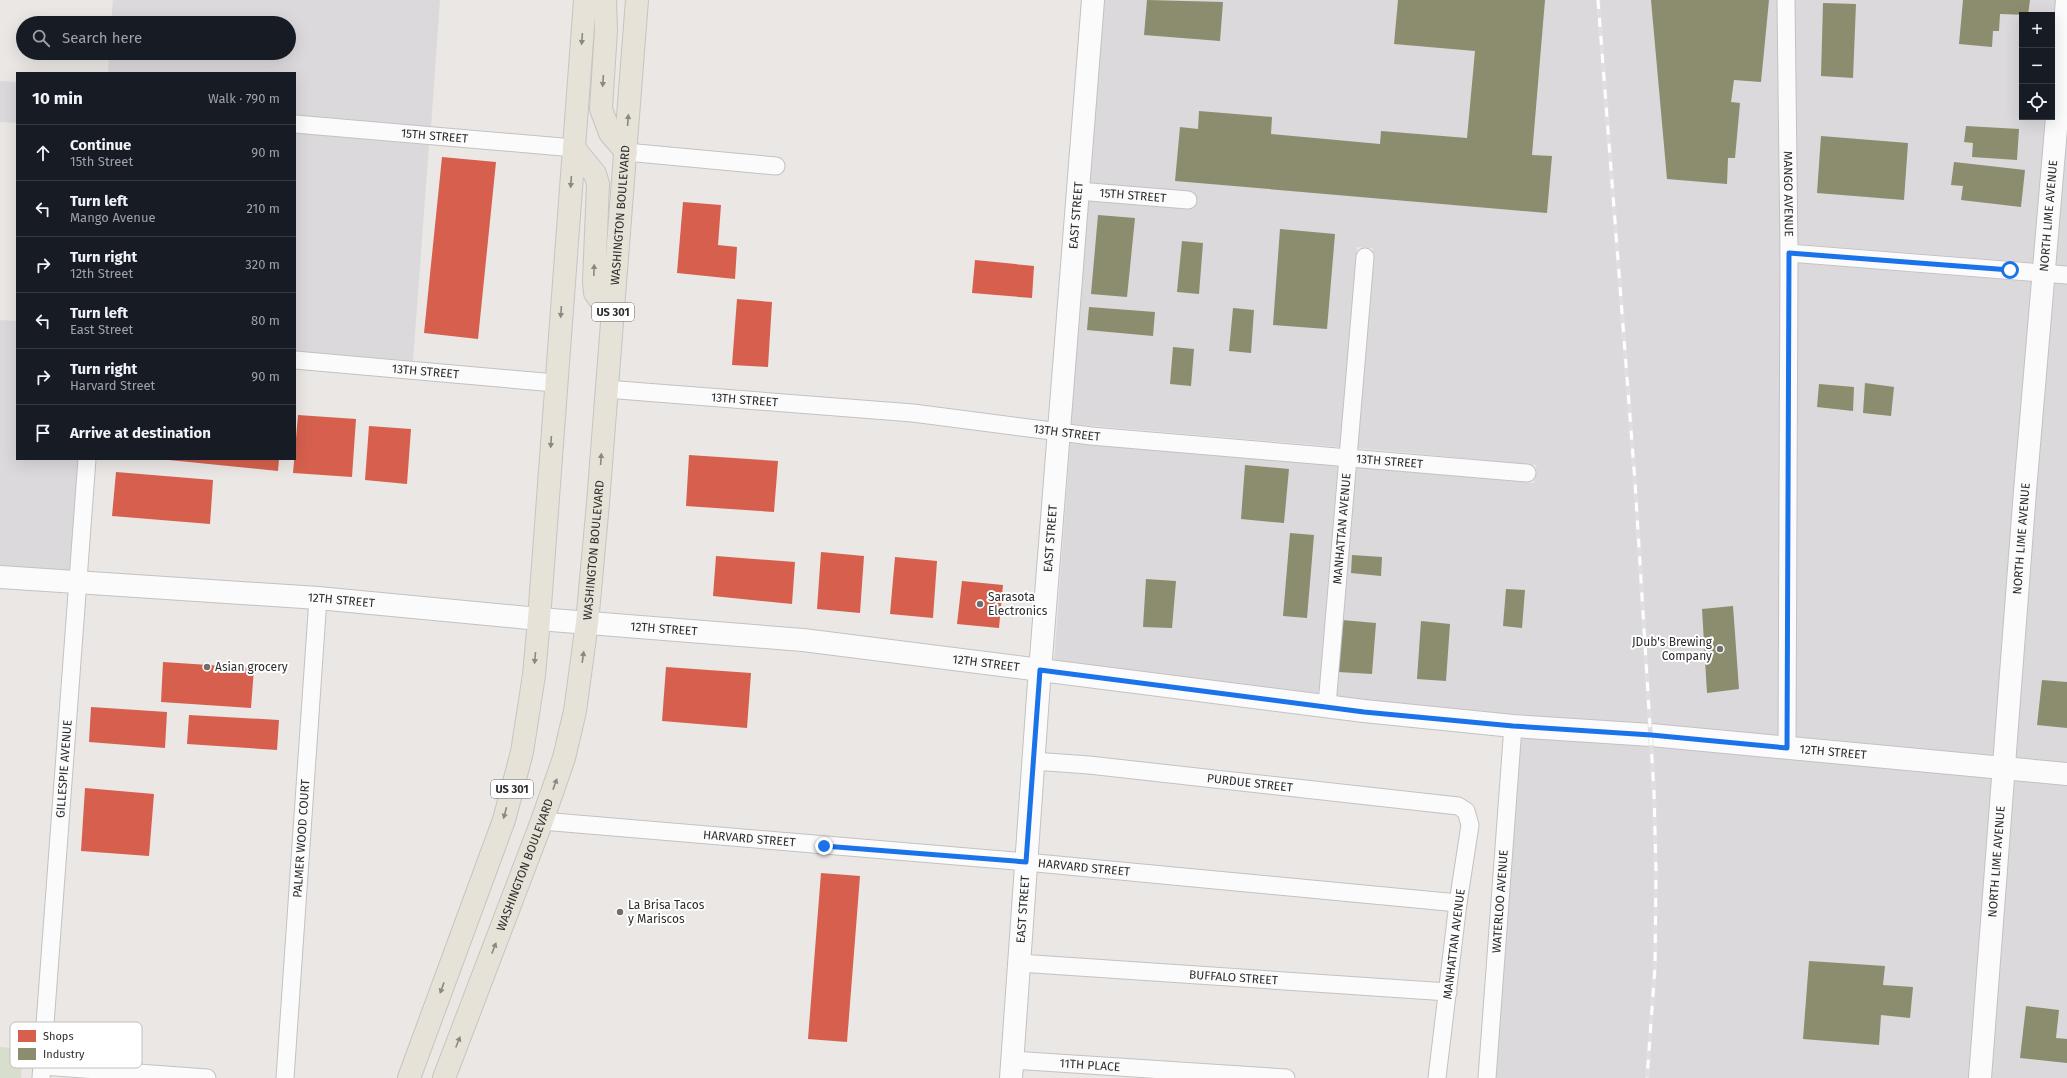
<!DOCTYPE html>
<meta charset="utf-8">
<style>
:root{--surface:#171b24;--page:#20242c;--text:#f1f3f6;--muted:#9ea1a6;--line:#363941}
body{margin:0;font-family:"Fira Sans",sans-serif;background:var(--page);color:var(--text)}
.controls{position:absolute;right:12px;top:12px;display:grid;overflow:hidden;border-radius:0px;box-shadow:0 4px 16px #0002}
.controls button{width:36px;height:36px;display:grid;place-items:center;padding:0;border:0;border-bottom:1px solid var(--line);background:var(--surface);color:var(--text);font:20px sans-serif}
.stop{position:absolute;width:12px;height:12px;margin:-9px;border:3px solid #1a73e8;border-radius:50%;background:#fff}
.stop.end{background:#1a73e8;border-color:#fff;box-shadow:0 1px 4px #0008}
.list{margin:0;padding:0;list-style:none}
h2{display:flex;justify-content:space-between;align-items:center;height:52px;margin:0;padding:0 16px;font-size:17px}
h2 small{font-size:13px;font-weight:400;color:var(--muted)}
.list li{display:grid;grid-template-columns:26px 1fr auto;gap:12px;align-items:center;box-sizing:border-box;height:56px;padding:0 16px;border-top:1px solid var(--line)}
.list b{display:block;font-size:15px;white-space:nowrap}
.list p{margin:0;font-size:13px;white-space:nowrap;color:var(--muted)}
.list em{font-size:13px;font-style:normal;color:var(--muted)}
.icon{flex:none;width:22px;height:22px;fill:none;stroke:currentColor;stroke-width:2;stroke-linecap:round;stroke-linejoin:round}
.map{position:relative;flex:none;width:2067px;height:1078px;overflow:hidden}
.search{position:absolute;background:var(--surface);box-shadow:0 4px 16px #0002;left:16px;top:16px;width:280px;height:44px;display:flex;align-items:center;gap:10px;box-sizing:border-box;padding:0 14px;border-radius:22px;color:var(--muted);font-size:15px}
.panel{position:absolute;background:var(--surface);box-shadow:0 4px 16px #0002;left:16px;top:72px;width:280px;height:388px;border-radius:0px}
.map>svg:first-child{display:block}
</style>
<div class="map">
<svg width="2067" height="1078" viewBox="0 0 2067 1078">
<rect width="100%" height="100%" fill="#eae7e4"/>
<path fill="#dbd9db" d="M 113,0 L 440,0 L 431,127 L 295,115 L 295,73 L 108,73 L 109,53 L 289,53 L 289,23 L 111,23 Z
M 1103,0 L 1778,0 L 1781,252 L 1778,738 L 1514,716 L 1336,697 L 1355,466 L 1534,483 L 1536,465 L 1356,448 L 1373,248 L 1357,247 L 1340,447 L 1071,424 Z
M 1794,0 L 2058,0 L 2052,76 L 2052,15 L 2022,15 L 2022,117 L 2049,117 L 2037,263 L 1797,244 Z
M 0,81 L 17,82 L 17,123 L 0,122 Z
M 2067,98 L 2067,266 L 2053,265 Z
M 295,133 L 429,145 L 413,361 L 295,351 Z
M 1797,263 L 2035,282 L 1996,758 L 1795,740 Z
M 2052,283 L 2067,284 L 2067,765 L 2012,759 Z
M 0,320 L 17,321 L 17,459 L 79,459 L 70,573 L 0,567 Z
M 1070,443 L 1338,465 L 1319,695 L 1054,663 Z
M 1520,735 L 1650,744 L 1995,776 L 1972,1078 L 1496,1078 Z
M 2011,778 L 2067,783 L 2067,1078 L 1988,1078 Z"/>
<path fill="#d8decd" d="M 0,1047 L 23,1049 L 21,1078 L 0,1078 Z"/>
<path fill="#d6604d" d="M 442,157 L 496,162 L 478,339 L 424,333 Z
M 683,202 L 721,205 L 718,245 L 737,247 L 735,279 L 677,273 Z
M 975,260 L 1034,266 L 1032,298 L 972,293 Z
M 737,299 L 772,302 L 768,367 L 732,365 Z
M 298,415 L 356,419 L 352,477 L 293,473 Z
M 369,426 L 411,429 L 407,484 L 365,480 Z
M 689,455 L 778,461 L 774,512 L 686,506 Z
M 159,459 L 279,459 L 278,471 Z
M 116,472 L 213,480 L 210,524 L 112,516 Z
M 821,552 L 864,556 L 860,613 L 817,609 Z
M 716,556 L 795,562 L 792,604 L 713,596 Z
M 895,557 L 937,561 L 933,618 L 890,614 Z
M 962,581 L 1003,585 L 999,628 L 957,624 Z
M 163,662 L 254,668 L 251,708 L 161,702 Z
M 666,667 L 751,673 L 747,728 L 662,721 Z
M 91,707 L 167,712 L 165,748 L 89,742 Z
M 189,715 L 279,720 L 277,750 L 187,744 Z
M 85,788 L 154,794 L 149,856 L 81,851 Z
M 821,873 L 860,876 L 847,1042 L 808,1039 Z"/>
<path fill="#8c8c6e" d="M 1147,0 L 1223,2 L 1220,41 L 1144,35 Z
M 1398,0 L 1545,0 L 1532,155 L 1552,156 L 1547,213 L 1175,181 L 1180,127 L 1198,129 L 1199,111 L 1272,117 L 1271,134 L 1380,144 L 1381,131 L 1467,138 L 1475,51 L 1394,44 Z
M 1651,0 L 1769,0 L 1761,82 L 1734,80 L 1731,102 L 1740,103 L 1735,158 L 1728,158 L 1727,184 L 1667,179 Z
M 1963,0 L 2030,0 L 2028,15 L 2000,14 L 1999,31 L 1993,31 L 1992,47 L 1959,44 Z
M 1823,3 L 1856,4 L 1853,78 L 1821,76 Z
M 1966,126 L 2019,129 L 2017,160 L 1972,157 L 1973,143 L 1964,142 Z
M 1821,136 L 1908,143 L 1904,200 L 1817,193 Z
M 1954,162 L 2025,170 L 2021,207 L 1961,200 L 1963,186 L 1951,185 Z
M 1098,215 L 1135,218 L 1127,297 L 1091,294 Z
M 1280,229 L 1335,234 L 1327,329 L 1273,325 Z
M 1182,241 L 1203,243 L 1199,294 L 1177,292 Z
M 1089,307 L 1155,312 L 1153,336 L 1087,330 Z
M 1233,308 L 1254,310 L 1251,353 L 1229,351 Z
M 1173,347 L 1194,349 L 1191,386 L 1170,384 Z
M 1865,383 L 1894,387 L 1891,416 L 1863,413 Z
M 1819,384 L 1854,387 L 1853,411 L 1817,407 Z
M 1245,465 L 1289,469 L 1284,523 L 1241,519 Z
M 1290,533 L 1314,535 L 1307,618 L 1283,616 Z
M 1352,555 L 1382,557 L 1381,576 L 1351,573 Z
M 1146,579 L 1176,581 L 1172,628 L 1143,627 Z
M 1506,589 L 1525,590 L 1522,628 L 1503,626 Z
M 1733,606 L 1739,689 L 1707,693 L 1702,609 Z
M 1342,620 L 1376,623 L 1372,674 L 1338,672 Z
M 1421,621 L 1450,624 L 1446,681 L 1417,679 Z
M 2042,680 L 2067,682 L 2067,728 L 2037,725 Z
M 1809,961 L 1885,966 L 1883,985 L 1913,987 L 1910,1018 L 1881,1015 L 1879,1045 L 1803,1039 Z
M 2026,1006 L 2059,1010 L 2056,1038 L 2067,1039 L 2067,1063 L 2020,1058 Z"/>
<g fill="none" stroke-linecap="round" stroke-linejoin="round">
<defs>
<g id="minor">
<path id="s1" d="M 1786,0 L 1789,253 L 1787,748"/>
<path id="s2" d="M 295,124 L 574,148"/>
<path d="M 626,152 L 776,166"/>
<path id="s3" d="M 1078,191 L 1188,200"/>
<path d="M 1789,253 L 2067,275"/>
<path id="s4" d="M 295,360 L 555,383"/>
<path id="s5" d="M 606,389 L 913,413 L 1091,436 L 1527,473"/>
<path id="s6" d="M 1327,705 L 1365,257"/>
<path id="s7" d="M 1033,761 L 1089,765 L 1458,806 L 1466,811 L 1470,825 L 1458,903 L 1437,1078"/>
<path id="s8" d="M 542,821 L 1026,862 L 1458,903"/>
<path id="s9" d="M 1019,963 L 1448,992"/>
<path id="s10" d="M 1012,1060 L 1286,1078"/>
<path d="M 42,1066 L 207,1078"/>
<path id="s11" d="M 41,1078 L 87,459"/>
<path id="s12" d="M 285,1078 L 318,598"/>
<path id="s13" d="M 1487,1078 L 1513,726"/>
</g>
<g id="tertiary">
<path id="s14" d="M 0,577 L 318,598 L 539,619 L 803,640 L 1364,711 L 1513,726 L 1651,735 L 2067,774"/>
<path id="s15" d="M 1011,1078 L 1038,696 L 1093,0"/>
<path id="s16" d="M 1980,1078 L 2025,491 L 2067,0"/>
</g>
<g id="primary">
<path d="M 605,0 L 606,30 L 601,109 L 610,133 L 626,152"/>
<path d="M 574,148 L 595,174 L 598,184 L 594,282 L 595,293 L 613,317"/>
<path d="M 409,1078 L 504,820 L 522,752 L 534,675 L 539,619 L 585,0"/>
<path id="s17" d="M 444,1078 L 542,821 L 564,758 L 575,711 L 587,623 L 598,503 L 637,0"/>
</g>
</defs>
<use href="#minor" stroke="#c3c2c2" stroke-width="19"/>
<use href="#tertiary" stroke="#c3c2c2" stroke-width="24"/>
<use href="#primary" stroke="#c6c4c3" stroke-width="24"/>
<use href="#minor" stroke="#fcfbfb" stroke-width="17"/>
<use href="#tertiary" stroke="#fcfbfb" stroke-width="22"/>
<use href="#primary" stroke="#e6e2d7" stroke-width="22"/>
<defs>
<path id="rail" d="M 1598,0 L 1635,482 L 1654,792 L 1656,873 L 1655,967 L 1647,1078"/>
</defs>
<use href="#rail" stroke="#dfdfe1" stroke-width="4.5"/>
<use href="#rail" stroke="#fff" stroke-width="3" stroke-dasharray="9" stroke-linecap="butt"/>
</g>
<defs><path id="oneway-solid" d="M-6-.8H1V-3.2L6.5 0L1 3.2V.8H-6Z"/></defs>
<g fill="#8a8882">
<use href="#oneway-solid" transform="translate(582 39) rotate(94)"/>
<use href="#oneway-solid" transform="translate(603 81) rotate(94)"/>
<use href="#oneway-solid" transform="translate(628 120) rotate(-86)"/>
<use href="#oneway-solid" transform="translate(571 182) rotate(94)"/>
<use href="#oneway-solid" transform="translate(594 270) rotate(-88)"/>
<use href="#oneway-solid" transform="translate(561 312) rotate(94)"/>
<use href="#oneway-solid" transform="translate(551 442) rotate(94)"/>
<use href="#oneway-solid" transform="translate(601 459) rotate(-86)"/>
<use href="#oneway-solid" transform="translate(583 657) rotate(-82)"/>
<use href="#oneway-solid" transform="translate(535 658) rotate(95)"/>
<use href="#oneway-solid" transform="translate(555 784) rotate(-70)"/>
<use href="#oneway-solid" transform="translate(505 813) rotate(105)"/>
<use href="#oneway-solid" transform="translate(494 948) rotate(-69)"/>
<use href="#oneway-solid" transform="translate(442 988) rotate(110)"/>
<use href="#oneway-solid" transform="translate(458 1042) rotate(-68)"/>
</g>
<g fill="none" stroke-linecap="round" stroke-linejoin="round">
<path stroke="#1a73e8" stroke-width="5" d="M 824,846 L 1026,862 L 1040,670 L 1364,712 L 1513,726 L 1651,735 L 1787,748 L 1789,253 L 2010,270"/>
</g>
<g fill="#6f6e6d" stroke="#fff" stroke-width="1.5">
<circle cx="980" cy="604" r="4"/>
<circle cx="1720" cy="649" r="4"/>
<circle cx="207" cy="667" r="4"/>
<circle cx="620" cy="912" r="4"/>
</g>
<g text-anchor="middle" stroke-width="4" stroke-linejoin="round" paint-order="stroke">
<g fill="#fff" stroke="#6c6c6c" stroke-width="1">
<rect x="592" y="303" width="42" height="18" rx="3"/>
<rect x="491" y="780" width="42" height="18" rx="3"/>
</g>
<g font-size="11" font-weight="bold" fill="#2d2d2d">
<text x="613" y="316">US 301</text>
<text x="512" y="793">US 301</text>
</g>
<g font-size="12" fill="#2d2d2d" stroke="#fff">
<text dy="4" stroke="none"><textPath href="#s2" startOffset="140">15TH STREET</textPath></text>
<text dy="4" stroke="none"><textPath href="#s1" startOffset="194">MANGO AVENUE</textPath></text>
<text dy="4" stroke="none"><textPath href="#s3" startOffset="55">15TH STREET</textPath></text>
<text dy="4" stroke="none"><textPath href="#s17" startOffset="888">WASHINGTON BOULEVARD</textPath></text>
<text dy="4" stroke="none"><textPath href="#s15" startOffset="865">EAST STREET</textPath></text>
<text dy="4" stroke="none"><textPath href="#s16" startOffset="865">NORTH LIME AVENUE</textPath></text>
<text dy="4" stroke="none"><textPath href="#s4" startOffset="131">13TH STREET</textPath></text>
<text dy="4" stroke="none"><textPath href="#s5" startOffset="139">13TH STREET</textPath></text>
<text dy="4" stroke="none"><textPath href="#s5" startOffset="463">13TH STREET</textPath></text>
<text dy="4" stroke="none"><textPath href="#s5" startOffset="787">13TH STREET</textPath></text>
<text dy="4" stroke="none"><textPath href="#s6" startOffset="177">MANHATTAN AVENUE</textPath></text>
<text dy="4" stroke="none"><textPath href="#s15" startOffset="541">EAST STREET</textPath></text>
<text dy="4" stroke="none"><textPath href="#s16" startOffset="541">NORTH LIME AVENUE</textPath></text>
<text dy="4" stroke="none"><textPath href="#s17" startOffset="552">WASHINGTON BOULEVARD</textPath></text>
<text dy="4" stroke="none"><textPath href="#s14" startOffset="342">12TH STREET</textPath></text>
<text dy="4" stroke="none"><textPath href="#s14" startOffset="666">12TH STREET</textPath></text>
<text dy="4" stroke="none"><textPath href="#s14" startOffset="990">12TH STREET</textPath></text>
<text dy="4" stroke="none"><textPath href="#s14" startOffset="1842">12TH STREET</textPath></text>
<text dy="4" stroke="none"><textPath href="#s11" startOffset="310">GILLESPIE AVENUE</textPath></text>
<text dy="4" stroke="none"><textPath href="#s7" startOffset="218">PURDUE STREET</textPath></text>
<text dy="4" stroke="none"><textPath href="#s12" startOffset="240">PALMER WOOD COURT</textPath></text>
<text dy="4" stroke="none"><textPath href="#s8" startOffset="208">HARVARD STREET</textPath></text>
<text dy="4" stroke="none"><textPath href="#s16" startOffset="217">NORTH LIME AVENUE</textPath></text>
<text dy="4" stroke="none"><textPath href="#s17" startOffset="228">WASHINGTON BOULEVARD</textPath></text>
<text dy="4" stroke="none"><textPath href="#s8" startOffset="544">HARVARD STREET</textPath></text>
<text dy="4" stroke="none"><textPath href="#s13" startOffset="177">WATERLOO AVENUE</textPath></text>
<text dy="4" stroke="none"><textPath href="#s15" startOffset="169">EAST STREET</textPath></text>
<text transform="translate(1454 944) rotate(-83)" y="4">MANHATTAN AVENUE</text>
<text dy="4" stroke="none"><textPath href="#s9" startOffset="215">BUFFALO STREET</textPath></text>
<text dy="4" stroke="none"><textPath href="#s10" startOffset="78">11TH PLACE</textPath></text>
</g>
<g font-size="12" fill="#2d2d2d" stroke="#fff" text-anchor="start">
<text x="988" y="601">Sarasota<tspan x="988" dy="14">Electronics</tspan></text>
<text x="1712" y="646" text-anchor="end">JDub's Brewing<tspan x="1712" dy="14">Company</tspan></text>
<text x="215" y="671">Asian grocery</text>
<text x="628" y="909">La Brisa Tacos<tspan x="628" dy="14">y Mariscos</tspan></text>
</g>
</g>
<rect x="10" y="1022" width="132" height="46" rx="6" fill="#fff" stroke="#c0c0c0" stroke-width="1"/>
<rect x="18" y="1030" width="18" height="12" fill="#d6604d"/>
<rect x="18" y="1048" width="18" height="12" fill="#8c8c6e"/>
<g font-size="11" fill="#2d2d2d">
<text x="43" y="1040">Shops</text>
<text x="43" y="1058">Industry</text>
</g>
</svg>
<div class="controls">
<button>+</button>
<button>−</button>
<button><svg class="icon" aria-label="locate" viewBox="0 0 24 24"><circle cx="12" cy="12" r="6"/><path d="M12 2v4M12 18v4M2 12h4M18 12h4"/></svg></button>
</div>
<div class="stop" style="left:2010px;top:270px"></div>
<div class="stop end" style="left:824px;top:846px"></div>
<div class="search"><svg class="icon" aria-label="search" viewBox="0 0 24 24"><circle cx="10" cy="10" r="6"/><path d="M15 15l6 6"/></svg>Search here</div>
<section class="panel">
<h2>10 min<small>Walk · 790 m</small></h2>
<ul class="list">
<li><svg class="icon" aria-label="ahead" viewBox="0 0 24 24"><path d="M12 20V5M6 11l6-6 6 6"/></svg><div><b>Continue</b><p>15th Street</p></div><em>90 m</em></li>
<li><svg class="icon" aria-label="left" viewBox="0 0 24 24"><path d="M17 20v-9H6M10 6l-5 5 5 5"/></svg><div><b>Turn left</b><p>Mango Avenue</p></div><em>210 m</em></li>
<li><svg class="icon" aria-label="right" viewBox="0 0 24 24"><path d="M7 20v-9h11M14 6l5 5-5 5"/></svg><div><b>Turn right</b><p>12th Street</p></div><em>320 m</em></li>
<li><svg class="icon" aria-label="left" viewBox="0 0 24 24"><path d="M17 20v-9H6M10 6l-5 5 5 5"/></svg><div><b>Turn left</b><p>East Street</p></div><em>80 m</em></li>
<li><svg class="icon" aria-label="right" viewBox="0 0 24 24"><path d="M7 20v-9h11M14 6l5 5-5 5"/></svg><div><b>Turn right</b><p>Harvard Street</p></div><em>90 m</em></li>
<li><svg class="icon" aria-label="arrive" viewBox="0 0 24 24"><path d="M6 21V4h12l-3 4 3 4H6"/></svg><div><b>Arrive at destination</b></div></li>
</ul>
</section>
</div>
